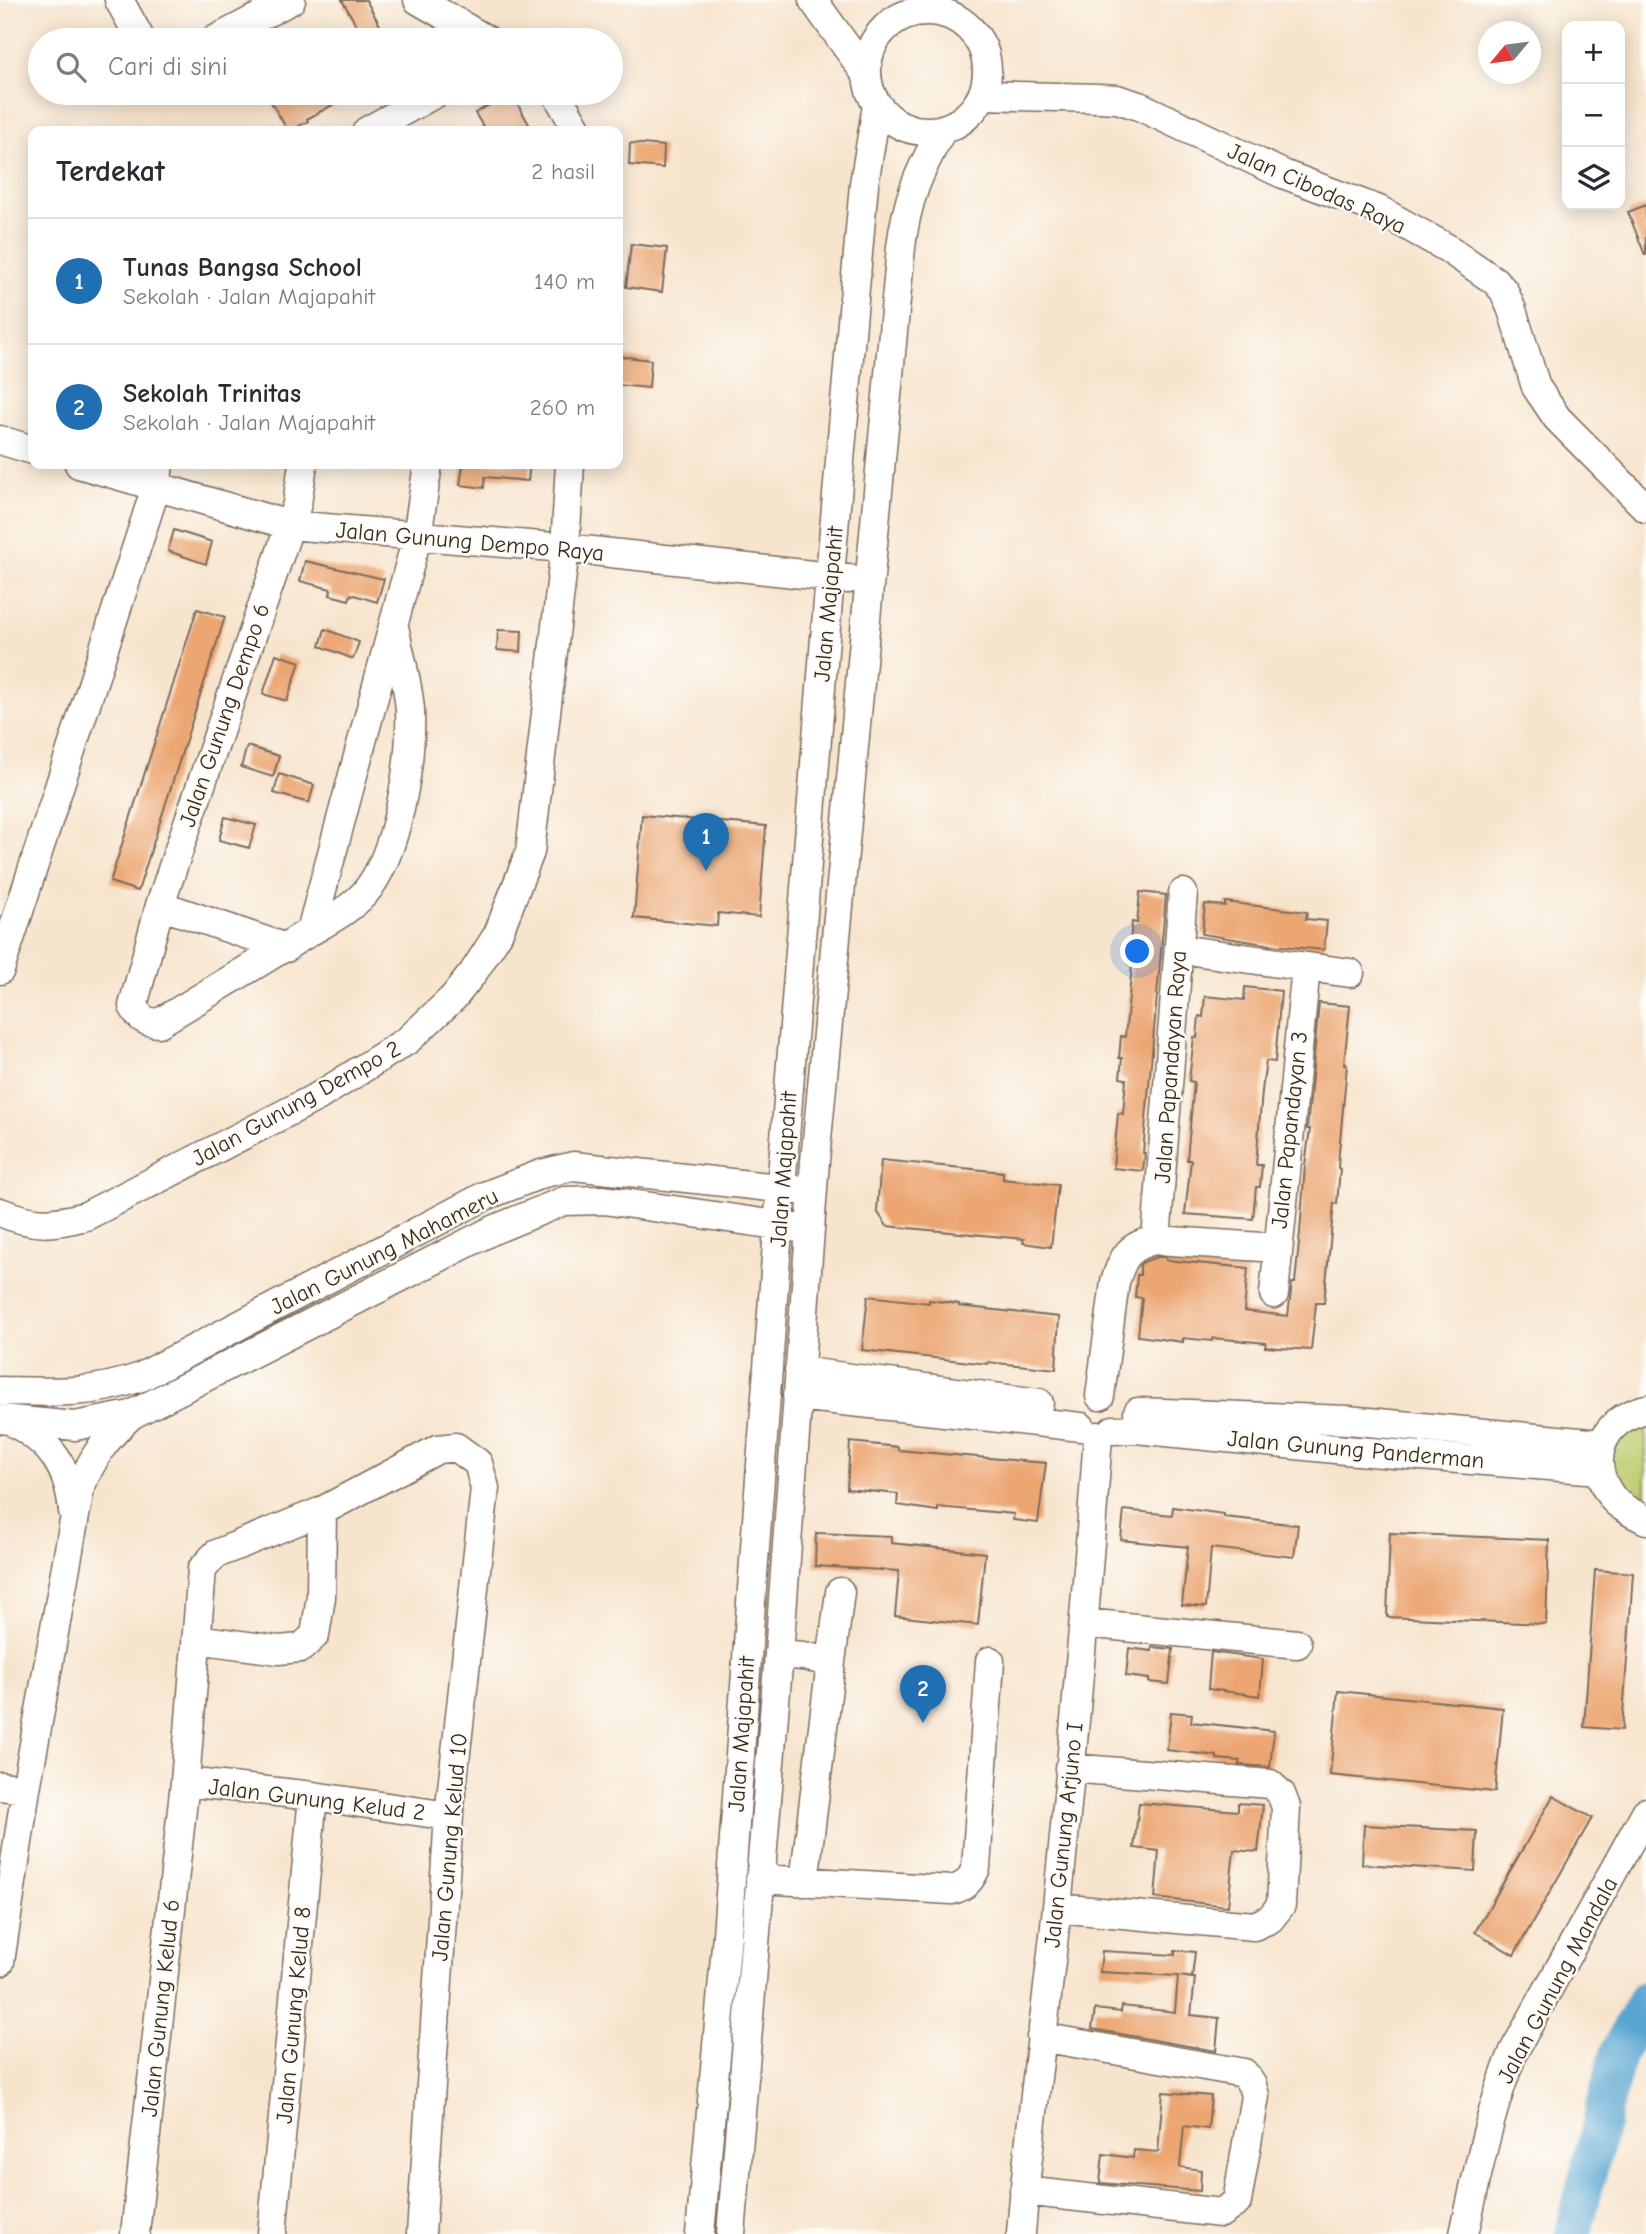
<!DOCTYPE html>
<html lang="id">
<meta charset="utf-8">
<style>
:root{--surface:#fff;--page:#f7f7f7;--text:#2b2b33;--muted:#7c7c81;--line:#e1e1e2;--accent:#1f6fb2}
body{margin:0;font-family:"Comic Neue",sans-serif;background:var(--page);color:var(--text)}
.controls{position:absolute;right:21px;top:21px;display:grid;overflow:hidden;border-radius:14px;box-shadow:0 4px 18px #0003}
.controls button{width:63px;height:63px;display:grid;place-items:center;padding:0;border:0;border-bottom:2px solid var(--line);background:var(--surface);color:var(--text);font:35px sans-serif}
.compass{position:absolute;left:1478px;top:21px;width:63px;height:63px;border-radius:50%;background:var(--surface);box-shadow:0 4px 18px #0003;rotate:241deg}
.you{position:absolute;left:1138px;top:952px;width:24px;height:24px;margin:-18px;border:5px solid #fff;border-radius:50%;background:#1a73e8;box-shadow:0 0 0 10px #1a73e833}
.badge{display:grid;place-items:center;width:46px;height:46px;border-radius:50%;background:var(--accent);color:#fff;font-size:23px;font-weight:700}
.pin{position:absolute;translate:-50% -58px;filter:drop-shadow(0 2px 4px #0008)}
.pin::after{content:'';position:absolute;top:37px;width:24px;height:21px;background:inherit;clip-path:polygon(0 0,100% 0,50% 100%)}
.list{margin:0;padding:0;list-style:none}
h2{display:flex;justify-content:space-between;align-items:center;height:91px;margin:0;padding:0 28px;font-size:30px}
h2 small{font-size:23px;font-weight:400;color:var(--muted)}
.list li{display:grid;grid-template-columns:46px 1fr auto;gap:21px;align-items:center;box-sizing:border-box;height:126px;padding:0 28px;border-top:2px solid var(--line)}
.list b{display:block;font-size:26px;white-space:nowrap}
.list p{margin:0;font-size:23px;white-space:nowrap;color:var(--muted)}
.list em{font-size:23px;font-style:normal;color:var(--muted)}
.icon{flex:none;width:38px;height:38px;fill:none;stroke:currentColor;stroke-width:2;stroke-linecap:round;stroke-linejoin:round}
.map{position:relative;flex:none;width:1646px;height:2234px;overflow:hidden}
.search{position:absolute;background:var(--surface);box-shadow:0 4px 18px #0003;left:28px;top:28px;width:595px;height:77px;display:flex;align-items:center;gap:18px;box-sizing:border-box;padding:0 24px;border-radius:38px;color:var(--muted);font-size:26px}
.panel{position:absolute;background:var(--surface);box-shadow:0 4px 18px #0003;left:28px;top:126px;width:595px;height:343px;border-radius:14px}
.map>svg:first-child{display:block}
</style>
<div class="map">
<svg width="1646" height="2234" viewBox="0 0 1646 2234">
<rect width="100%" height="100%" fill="#fdfcf7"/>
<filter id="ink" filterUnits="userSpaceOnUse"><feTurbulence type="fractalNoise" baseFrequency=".0143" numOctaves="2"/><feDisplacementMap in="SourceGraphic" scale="14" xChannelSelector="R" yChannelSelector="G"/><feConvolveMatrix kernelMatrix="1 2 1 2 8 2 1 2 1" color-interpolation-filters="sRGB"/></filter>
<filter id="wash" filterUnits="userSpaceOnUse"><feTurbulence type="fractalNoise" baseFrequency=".00686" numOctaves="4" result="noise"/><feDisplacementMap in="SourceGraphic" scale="28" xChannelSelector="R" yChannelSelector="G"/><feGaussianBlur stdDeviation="1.57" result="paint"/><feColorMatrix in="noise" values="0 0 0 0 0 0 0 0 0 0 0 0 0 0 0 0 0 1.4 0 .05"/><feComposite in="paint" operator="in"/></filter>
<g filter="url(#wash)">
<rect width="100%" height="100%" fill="#f7e4cd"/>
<path fill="#bdcb6d" stroke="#7c7a46" stroke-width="2" d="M 1646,1412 L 1646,1513 L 1608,1483 L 1614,1430 Z"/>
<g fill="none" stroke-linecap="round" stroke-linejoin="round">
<path stroke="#59a5d1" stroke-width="37" d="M 1573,2234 L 1618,2053 L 1646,1999"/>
</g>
<g id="blocks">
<path fill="#eca672" d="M 342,0 L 366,0 L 382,29 L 364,39 Z
M 266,93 L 354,93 L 307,119 L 308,121 L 290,131 L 288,131 Z
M 511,93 L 529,124 L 515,131 L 486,131 L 475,113 Z
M 630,143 L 664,146 L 663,168 L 629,165 Z
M 1646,205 L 1646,255 L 1645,255 L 1628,212 Z
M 631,244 L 667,248 L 662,292 L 626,287 Z
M 618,356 L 651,360 L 649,388 L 618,385 Z
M 470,464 L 530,464 L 528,481 L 485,477 L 484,488 L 460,485 L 463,465 L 469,466 Z
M 174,530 L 212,542 L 206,564 L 168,551 Z
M 305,561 L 384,579 L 377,602 L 351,594 L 349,600 L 330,595 L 331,589 L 300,581 Z
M 197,609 L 225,617 L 138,891 L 110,882 Z
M 325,629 L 359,642 L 353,659 L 320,646 Z
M 498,630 L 522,631 L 521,652 L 497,650 Z
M 276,654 L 300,662 L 287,701 L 263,694 Z
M 247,746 L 279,756 L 273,777 L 241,767 Z
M 279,774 L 314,785 L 309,803 L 274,793 Z
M 642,815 L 766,826 L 759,917 L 718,913 L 717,926 L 634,918 Z
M 225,817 L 256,825 L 249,848 L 219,840 Z
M 1140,892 L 1166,895 L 1143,1153 L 1145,1153 L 1143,1171 L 1113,1168 L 1118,1113 L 1123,1114 L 1126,1079 L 1120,1078 L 1122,1058 L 1119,1058 L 1121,1036 L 1125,1037 L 1132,965 L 1128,964 L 1132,922 L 1137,923 Z
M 1225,902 L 1307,912 L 1306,919 L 1327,921 L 1324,950 L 1271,945 L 1202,934 L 1205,904 L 1225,906 Z
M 1245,987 L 1281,991 L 1275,1062 L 1266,1061 L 1262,1091 L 1256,1165 L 1262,1165 L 1260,1187 L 1256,1187 L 1253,1219 L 1185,1214 L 1191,1160 L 1187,1160 L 1194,1082 L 1189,1081 L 1194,1037 L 1197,1038 L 1199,1016 L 1203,1017 L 1205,996 L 1244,1000 Z
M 1319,1003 L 1350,1006 L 1344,1064 L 1347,1065 L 1339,1152 L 1338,1168 L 1340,1169 L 1337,1204 L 1334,1203 L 1324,1303 L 1316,1303 L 1311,1350 L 1265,1347 L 1266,1343 L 1213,1338 L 1212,1341 L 1183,1338 L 1183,1342 L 1138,1336 L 1142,1298 L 1135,1297 L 1137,1275 L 1140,1275 L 1140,1265 L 1143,1262 L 1157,1257 L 1166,1257 L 1166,1260 L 1248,1268 L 1244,1311 L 1288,1316 L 1292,1283 L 1295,1283 L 1300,1233 L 1305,1165 L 1310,1129 L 1307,1129 Z
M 881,1160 L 1003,1172 L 1003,1179 L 1058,1185 L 1051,1247 L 1023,1243 L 1024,1239 L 887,1226 L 877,1211 Z
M 868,1296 L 929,1303 L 929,1300 L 959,1304 L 959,1306 L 1059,1317 L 1056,1369 L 988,1362 L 988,1364 L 862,1350 Z
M 850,1442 L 898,1447 L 898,1450 L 1046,1463 L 1038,1523 L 1013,1520 L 1014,1514 L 938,1507 L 938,1511 L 897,1505 L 898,1494 L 847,1489 Z
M 1173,1507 L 1224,1514 L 1224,1517 L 1298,1525 L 1294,1557 L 1211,1548 L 1206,1607 L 1182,1605 L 1188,1547 L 1121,1540 L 1124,1510 L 1172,1515 Z
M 816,1533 L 891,1536 L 891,1543 L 985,1553 L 978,1625 L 895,1616 L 899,1571 L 815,1566 Z
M 1390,1533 L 1549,1540 L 1546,1624 L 1387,1617 Z
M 1595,1570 L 1633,1573 L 1622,1730 L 1584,1727 Z
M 1152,1647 L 1173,1649 L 1169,1684 L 1149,1682 L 1149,1679 L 1126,1676 L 1129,1648 L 1152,1651 Z
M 1211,1652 L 1263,1659 L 1260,1696 L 1208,1689 Z
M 1338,1691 L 1503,1708 L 1495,1792 L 1330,1775 Z
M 1171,1712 L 1192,1714 L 1191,1722 L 1274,1731 L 1270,1767 L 1239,1765 L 1240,1761 L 1217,1759 L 1217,1756 L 1167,1750 Z
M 1553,1796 L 1592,1818 L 1514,1955 L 1475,1932 Z
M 1139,1803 L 1238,1811 L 1238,1803 L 1263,1805 L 1258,1852 L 1234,1850 L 1228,1906 L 1155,1898 L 1159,1851 L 1134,1848 Z
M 1364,1825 L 1477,1831 L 1475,1871 L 1362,1864 Z
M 1175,1950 L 1195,1952 L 1192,1978 L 1180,1976 L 1195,1978 L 1191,2015 L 1219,2018 L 1216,2051 L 1092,2029 L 1095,2009 L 1121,2012 L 1122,2006 L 1175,2012 L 1178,1976 L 1100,1972 L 1102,1951 L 1175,1955 Z
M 1163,2092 L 1211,2096 L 1208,2129 L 1184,2126 L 1180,2167 L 1201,2170 L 1200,2191 L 1100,2183 L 1103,2154 L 1133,2158 L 1134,2150 L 1158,2152 Z"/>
</g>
</g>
<g filter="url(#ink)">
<use href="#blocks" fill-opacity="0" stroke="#7d6b5b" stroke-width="2"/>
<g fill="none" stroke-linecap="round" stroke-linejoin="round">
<defs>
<path id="minor" d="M 119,0 L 141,40
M 418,0 L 487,40
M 813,0 L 866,74
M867 71a60 60 0 1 1 120 0a60 60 0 1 1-120 0Z
M 215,40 L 291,0
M 556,93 L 578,131
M 983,95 L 1098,98 L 1117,99 L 1139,106 L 1283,174 L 1379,210 L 1447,248 L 1495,281 L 1504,291 L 1512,310 L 1536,387 L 1557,418 L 1646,508
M 367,131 L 436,93
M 0,440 L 33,450
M 79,464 L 289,525 L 565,548 L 849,579
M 303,464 L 297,504 L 160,905 L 133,1006 C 140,1019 145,1022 159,1023 L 311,931 L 417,537 L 428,464
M 160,905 L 286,948
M 311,931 C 330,920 349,910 364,894 C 398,855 412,761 410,710 C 408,683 400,656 395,631
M 1179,949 L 1350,973
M 0,970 L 156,487 L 159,464
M 0,1212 C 34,1226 51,1225 86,1216 L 319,1096 L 408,1040 L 453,998 L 473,973 L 498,934 L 530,852 L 565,548 L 570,464
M 1156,1240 L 1183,893
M 1274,1294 L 1306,967
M 799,1371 L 1039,1403
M 0,1391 C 53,1392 90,1395 141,1377 L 485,1196 L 541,1174 L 573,1166 L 798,1190
M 797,1396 L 1081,1427
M 1100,1396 L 1115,1282 C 1123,1256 1129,1245 1156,1240 L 1277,1248
M 1646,1409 C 1601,1419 1584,1463 1614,1500 C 1622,1509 1635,1514 1646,1520
M 1138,1412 L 1347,1420 L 1601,1444
M 0,1419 L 75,1426 L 131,1415 L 493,1230 L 564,1201 L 604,1200 L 797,1228
M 13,1422 C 51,1443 69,1467 73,1511
M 1113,1430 L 1136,1429 L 1345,1450 L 1599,1470
M 1085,1623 L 1297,1644
M 196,1639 L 278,1650 L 301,1648 L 315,1635 L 321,1597 L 322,1511
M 779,1654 L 803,1656 L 831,1662 L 840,1592
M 185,1782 L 313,1796 L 449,1816
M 0,1786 L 26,1789
M 760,1879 L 952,1890 C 966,1886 970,1881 976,1868 L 990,1661
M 804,1882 L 831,1662
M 1057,1908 L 1254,1926 L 1270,1919 L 1281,1905 L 1286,1807 L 1281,1794 L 1270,1784 L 1069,1768
M 0,1962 L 26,1789 L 80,1488 C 93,1456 106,1438 131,1415
M 1024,2191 L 1221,2213 L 1237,2202 L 1255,2096 L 1252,2085 L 1244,2073 L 1041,2037
M 135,2234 L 185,1782 L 202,1569 L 216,1554 L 322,1511 L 438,1449 L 456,1447 L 478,1463 L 485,1488 L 449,1816 L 421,2234
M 272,2234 L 313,1796
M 700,2234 L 727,1935 L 781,1188 L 830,576 L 864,184 L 877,105
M 731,2234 L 779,1654 L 815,1161 L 901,247 C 907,198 919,172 942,130
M 1021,2234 C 1029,2124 1046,2016 1057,1907 C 1073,1750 1087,1593 1098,1436
M 1464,2234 C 1478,2172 1489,2111 1514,2051 L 1646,1812"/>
</defs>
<use href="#minor" stroke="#7d6b5b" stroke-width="31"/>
<use href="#minor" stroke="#fff" stroke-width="28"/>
</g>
</g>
<g text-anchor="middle" stroke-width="5" stroke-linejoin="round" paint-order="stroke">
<g font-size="23" fill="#3b2a1e" stroke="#fdfcf7">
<text transform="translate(1317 188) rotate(24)" y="8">Jalan Cibodas Raya</text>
<text transform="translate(470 541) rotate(5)" y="8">Jalan Gunung Dempo Raya</text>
<text transform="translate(828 604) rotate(-85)" y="8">Jalan Majapahit</text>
<text transform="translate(224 715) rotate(-71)" y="8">Jalan Gunung Dempo 6</text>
<text transform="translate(1170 1067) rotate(-86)" y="8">Jalan Papandayan Raya</text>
<text transform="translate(296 1103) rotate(-29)" y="8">Jalan Gunung Dempo 2</text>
<text transform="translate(1289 1130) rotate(-84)" y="8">Jalan Papandayan 3</text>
<text transform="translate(783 1169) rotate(-86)" y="8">Jalan Majapahit</text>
<text transform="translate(384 1251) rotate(-27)" y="8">Jalan Gunung Mahameru</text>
<text transform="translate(1356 1449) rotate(5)" y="8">Jalan Gunung Panderman</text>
<text transform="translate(741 1734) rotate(-86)" y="8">Jalan Majapahit</text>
<text transform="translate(317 1799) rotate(7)" y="8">Jalan Gunung Kelud 2</text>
<text transform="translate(1063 1835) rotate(-84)" y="8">Jalan Gunung Arjuno I</text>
<text transform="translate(449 1847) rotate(-85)" y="8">Jalan Gunung Kelud 10</text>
<text transform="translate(1557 1980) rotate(-62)" y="8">Jalan Gunung Mandala</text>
<text transform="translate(160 2008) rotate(-84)" y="8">Jalan Gunung Kelud 6</text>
<text transform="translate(293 2015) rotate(-85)" y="8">Jalan Gunung Kelud 8</text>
</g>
</g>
</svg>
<div class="controls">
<button>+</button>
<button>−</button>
<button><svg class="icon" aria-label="layers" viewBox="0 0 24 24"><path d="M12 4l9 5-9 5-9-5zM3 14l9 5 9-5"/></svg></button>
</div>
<svg class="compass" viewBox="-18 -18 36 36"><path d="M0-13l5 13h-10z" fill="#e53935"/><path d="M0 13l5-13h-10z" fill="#7c7c81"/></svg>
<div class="you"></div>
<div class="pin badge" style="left:706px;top:871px">1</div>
<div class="pin badge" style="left:923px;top:1723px">2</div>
<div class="search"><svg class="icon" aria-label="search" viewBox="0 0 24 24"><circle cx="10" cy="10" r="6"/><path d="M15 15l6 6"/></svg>Cari di sini</div>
<section class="panel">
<h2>Terdekat<small>2 hasil</small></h2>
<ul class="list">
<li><span class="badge">1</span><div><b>Tunas Bangsa School</b><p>Sekolah · Jalan Majapahit</p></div><em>140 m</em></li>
<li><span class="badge">2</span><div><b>Sekolah Trinitas</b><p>Sekolah · Jalan Majapahit</p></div><em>260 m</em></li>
</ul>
</section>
</div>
